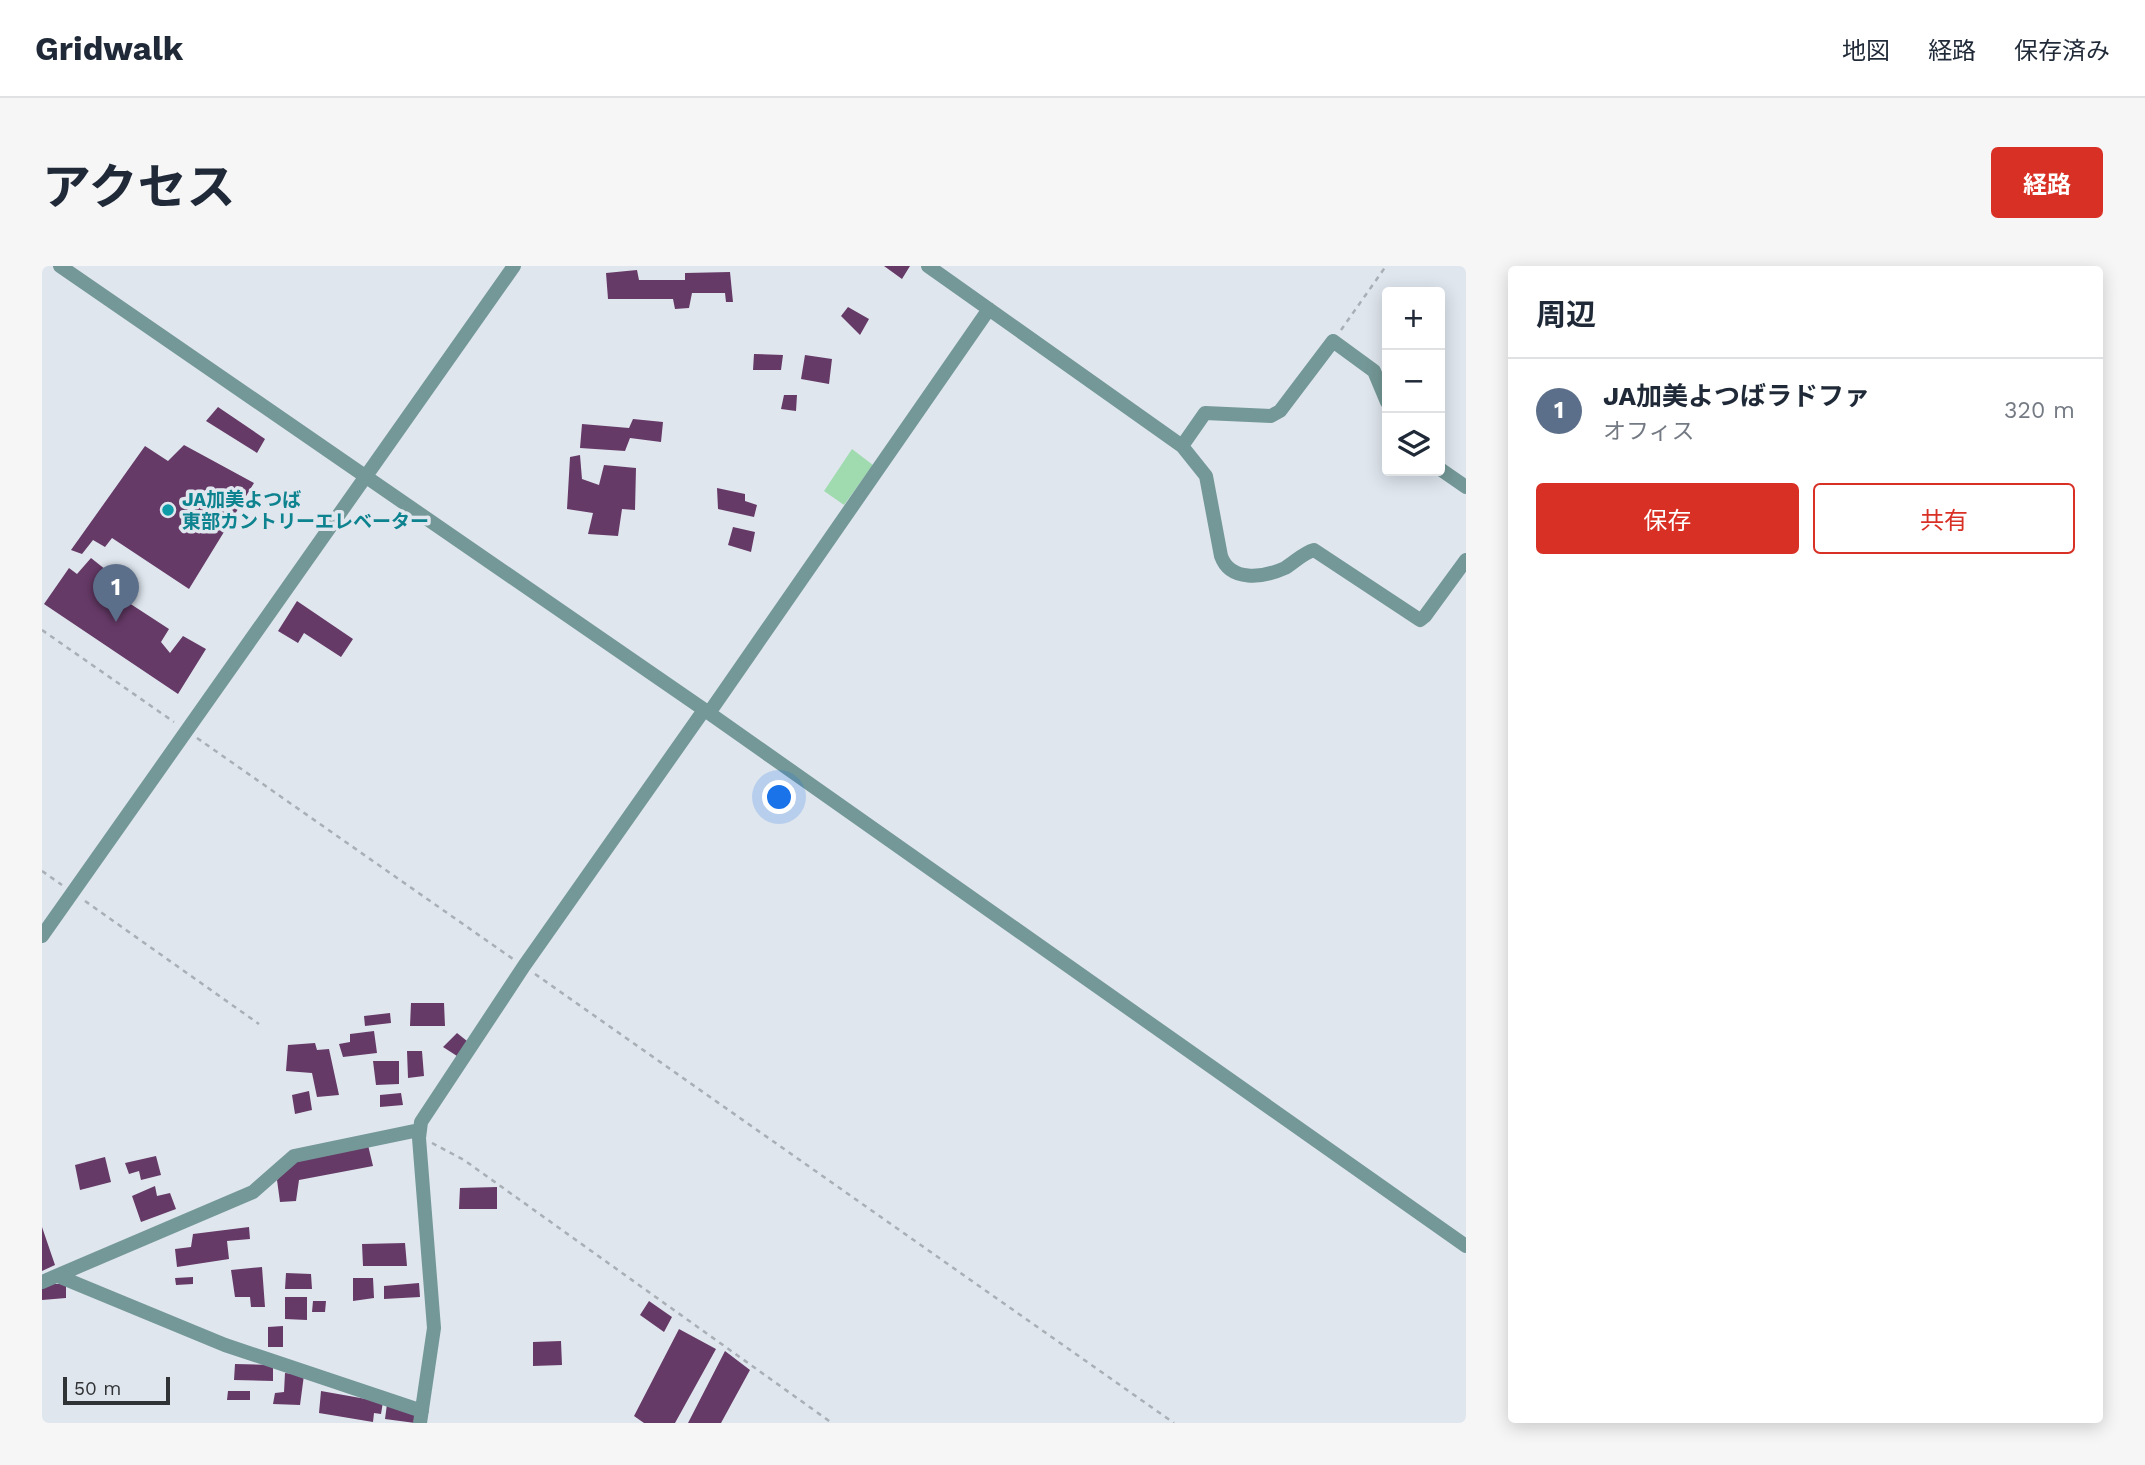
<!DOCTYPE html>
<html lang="ja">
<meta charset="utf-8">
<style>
:root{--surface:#fff;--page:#f6f6f7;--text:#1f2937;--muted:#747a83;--line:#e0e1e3;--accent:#d93025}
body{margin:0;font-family:"Work Sans","Noto Sans JP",sans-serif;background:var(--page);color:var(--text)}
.controls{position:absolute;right:21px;top:21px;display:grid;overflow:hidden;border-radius:7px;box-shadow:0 4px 18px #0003}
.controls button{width:63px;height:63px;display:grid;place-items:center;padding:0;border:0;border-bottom:2px solid var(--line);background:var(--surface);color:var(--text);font:35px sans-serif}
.scale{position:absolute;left:21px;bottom:18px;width:107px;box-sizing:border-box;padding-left:7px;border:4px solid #303336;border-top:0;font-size:19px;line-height:24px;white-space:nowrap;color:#303336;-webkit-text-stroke:5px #dfe6ee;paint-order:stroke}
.you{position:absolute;left:738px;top:532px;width:24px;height:24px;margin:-18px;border:5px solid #fff;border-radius:50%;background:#1a73e8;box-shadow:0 0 0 10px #1a73e833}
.badge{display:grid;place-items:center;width:46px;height:46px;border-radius:50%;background:var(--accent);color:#fff;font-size:23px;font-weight:700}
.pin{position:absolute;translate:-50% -58px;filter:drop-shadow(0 2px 4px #0008)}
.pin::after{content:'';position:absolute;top:37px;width:24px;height:21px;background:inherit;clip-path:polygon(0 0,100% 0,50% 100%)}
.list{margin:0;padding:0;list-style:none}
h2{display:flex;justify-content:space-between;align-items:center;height:91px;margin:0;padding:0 28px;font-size:30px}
h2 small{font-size:23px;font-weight:400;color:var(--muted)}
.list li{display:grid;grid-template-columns:46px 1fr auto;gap:21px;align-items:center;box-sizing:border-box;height:105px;padding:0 28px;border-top:2px solid var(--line)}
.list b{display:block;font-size:26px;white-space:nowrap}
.list p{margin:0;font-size:23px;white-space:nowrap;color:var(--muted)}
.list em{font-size:23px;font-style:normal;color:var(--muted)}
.actions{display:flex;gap:14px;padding:21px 28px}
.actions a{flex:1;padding:16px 0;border:2px solid var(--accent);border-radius:7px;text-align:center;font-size:24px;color:var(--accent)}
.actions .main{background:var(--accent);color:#fff}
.icon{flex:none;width:38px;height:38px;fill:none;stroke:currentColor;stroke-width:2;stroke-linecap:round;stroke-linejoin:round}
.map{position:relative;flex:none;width:1424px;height:1157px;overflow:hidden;border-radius:7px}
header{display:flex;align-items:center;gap:42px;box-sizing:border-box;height:98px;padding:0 35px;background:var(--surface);border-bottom:2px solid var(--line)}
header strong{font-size:33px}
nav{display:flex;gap:38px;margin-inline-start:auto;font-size:24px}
.intro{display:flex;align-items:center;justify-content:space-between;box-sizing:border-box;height:168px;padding:0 42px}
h1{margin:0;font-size:49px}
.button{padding:18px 32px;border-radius:7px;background:var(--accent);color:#fff;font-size:24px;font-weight:700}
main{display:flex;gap:42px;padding:0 42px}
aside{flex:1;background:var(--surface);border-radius:7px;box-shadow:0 4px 18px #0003}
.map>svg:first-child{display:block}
</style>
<header>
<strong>Gridwalk</strong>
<nav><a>地図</a><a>経路</a><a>保存済み</a></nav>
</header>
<div class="intro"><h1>アクセス</h1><a class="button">経路</a></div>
<main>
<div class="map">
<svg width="1424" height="1157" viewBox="0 0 1424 1157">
<rect width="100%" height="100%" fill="#dfe6ee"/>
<path fill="#a0dbb0" d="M 810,183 L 831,199 L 802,239 L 782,225 Z"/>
<path fill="#663a67" d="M 842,0 L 868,0 L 860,13 Z
M 595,4 L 597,14 L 643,14 L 643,7 L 688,6 L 691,36 L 684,36 L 683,27 L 650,27 L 647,42 L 633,43 L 631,33 L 566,33 L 564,7 Z
M 806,41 L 827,53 L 818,69 L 799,50 Z
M 712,88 L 741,89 L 739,104 L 711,104 Z
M 763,89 L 790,93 L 787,118 L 759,113 Z
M 742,129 L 755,129 L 754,145 L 739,143 Z
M 176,141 L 223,173 L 215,187 L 164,155 Z
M 591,153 L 621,156 L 619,176 L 588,172 L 583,185 L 538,182 L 540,158 L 587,162 Z
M 142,179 L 212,217 L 147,323 L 70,272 L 63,281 L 51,274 L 40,288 L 29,284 L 103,180 L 126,195 Z
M 538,189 L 540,213 L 557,219 L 562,199 L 594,202 L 593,244 L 580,243 L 576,270 L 546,268 L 551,247 L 525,243 L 528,191 Z
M 675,222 L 703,228 L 703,235 L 715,239 L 712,251 L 676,243 Z
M 691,261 L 713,266 L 709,286 L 686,279 Z
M 49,292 L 88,323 L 84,335 L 127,363 L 119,376 L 128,387 L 141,370 L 164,383 L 136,428 L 2,338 L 27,302 L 35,308 Z
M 255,335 L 311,373 L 299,391 L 262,367 L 256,377 L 236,365 Z
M 369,737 L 402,737 L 403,760 L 368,760 Z
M 348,747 L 349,757 L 323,760 L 322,750 Z
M 332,765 L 335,787 L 301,791 L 297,778 L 308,776 L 308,768 Z
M 415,767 L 425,775 L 415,790 L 401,781 Z
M 273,777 L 275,784 L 287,783 L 297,829 L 275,831 L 270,807 L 244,805 L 246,779 Z
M 365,785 L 380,785 L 382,810 L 366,812 Z
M 331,795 L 357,795 L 357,818 L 334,819 Z
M 267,825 L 270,844 L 253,848 L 250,829 Z
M 359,827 L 361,839 L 338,841 L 338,829 Z
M 326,879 L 331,900 L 257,914 L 254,935 L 238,936 L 235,914 L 249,895 Z
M 114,890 L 119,909 L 99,914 L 97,905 L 87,908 L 83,897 Z
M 63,891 L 69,916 L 38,924 L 33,899 Z
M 113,920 L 115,930 L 128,927 L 134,943 L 99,956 L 90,930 Z
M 455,921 L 455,943 L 417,943 L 418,922 Z
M 0,961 L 13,999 L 0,1005 Z
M 207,961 L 208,973 L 185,975 L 187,993 L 135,1001 L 133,983 L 149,981 L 151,968 Z
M 363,977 L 365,1000 L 321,1000 L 320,978 Z
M 220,1001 L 223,1041 L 209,1041 L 208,1031 L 193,1031 L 189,1004 Z
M 244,1007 L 269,1008 L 270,1023 L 243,1023 Z
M 151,1011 L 151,1018 L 134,1019 L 133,1012 Z
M 311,1012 L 331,1012 L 332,1032 L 311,1035 Z
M 377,1017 L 378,1031 L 342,1033 L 342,1020 Z
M 7,1018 L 24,1018 L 24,1032 L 0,1034 L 0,1023 Z
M 243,1031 L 265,1031 L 265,1054 L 243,1053 Z
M 271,1035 L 284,1035 L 283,1046 L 270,1046 Z
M 607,1035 L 630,1051 L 622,1066 L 598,1049 Z
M 241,1060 L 241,1081 L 226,1081 L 226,1061 Z
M 637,1063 L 674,1083 L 633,1157 L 602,1157 L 592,1150 Z
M 519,1075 L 520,1099 L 491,1100 L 491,1076 Z
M 683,1085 L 708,1104 L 679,1157 L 646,1157 Z
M 193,1098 L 231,1099 L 231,1115 L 192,1114 Z
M 243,1107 L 262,1109 L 258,1139 L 231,1138 L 233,1127 L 242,1126 Z
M 186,1125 L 208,1125 L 208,1134 L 185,1134 Z
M 279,1125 L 341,1136 L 339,1148 L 332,1147 L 331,1156 L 277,1147 Z
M 345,1138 L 375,1147 L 373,1157 L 343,1153 Z"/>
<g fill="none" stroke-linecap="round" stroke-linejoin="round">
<path stroke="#a9afb5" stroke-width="2.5" stroke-dasharray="5 5" stroke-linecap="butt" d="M 1299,64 L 1344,0
M 0,364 L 132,456
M 155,472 L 471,693
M 0,605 L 20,619
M 43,635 L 217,758
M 493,708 L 1132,1157
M 390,877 L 422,894 L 790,1157"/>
<path stroke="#749897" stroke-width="14" d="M 18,0 L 667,447 L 1424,980
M 886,0 L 1140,180 L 1164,210 L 1179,290 C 1188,316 1221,312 1243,302 C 1253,296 1261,287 1272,284 L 1378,354 L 1383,350 L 1424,294
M 1140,180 L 1163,147 L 1229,150 L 1238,145 L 1291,75 L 1332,105 L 1345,136
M 1398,203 L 1424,221
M 667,447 L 947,43
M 0,670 L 472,0
M 16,1010 L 183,1079 L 380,1145
M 0,1016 L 211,926 L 252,890 L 377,864
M 378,1157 L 392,1062 L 377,872 L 379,856 L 482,700 L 662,444"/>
</g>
<circle fill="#0f9aa8" stroke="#dfe6ee" stroke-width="2.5" cx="126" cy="244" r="7"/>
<g text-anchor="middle" stroke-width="7" stroke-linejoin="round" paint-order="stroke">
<g font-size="19" font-weight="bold" fill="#0d838f" stroke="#dfe6ee" text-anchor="start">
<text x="140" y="240">JA加美よつば<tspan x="140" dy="22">東部カントリーエレベーター</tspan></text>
</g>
</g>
</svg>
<div class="controls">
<button>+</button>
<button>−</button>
<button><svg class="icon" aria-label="layers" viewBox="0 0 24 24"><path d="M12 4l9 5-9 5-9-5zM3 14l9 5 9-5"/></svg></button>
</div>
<div class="scale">50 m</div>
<div class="you"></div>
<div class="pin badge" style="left:74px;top:356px;background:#5c6f8a">1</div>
</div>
<aside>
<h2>周辺<small></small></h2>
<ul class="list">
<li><span class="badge" style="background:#5c6f8a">1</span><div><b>JA加美よつばラドファ</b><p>オフィス</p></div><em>320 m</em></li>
</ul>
<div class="actions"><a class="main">保存</a><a>共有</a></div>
</aside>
</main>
